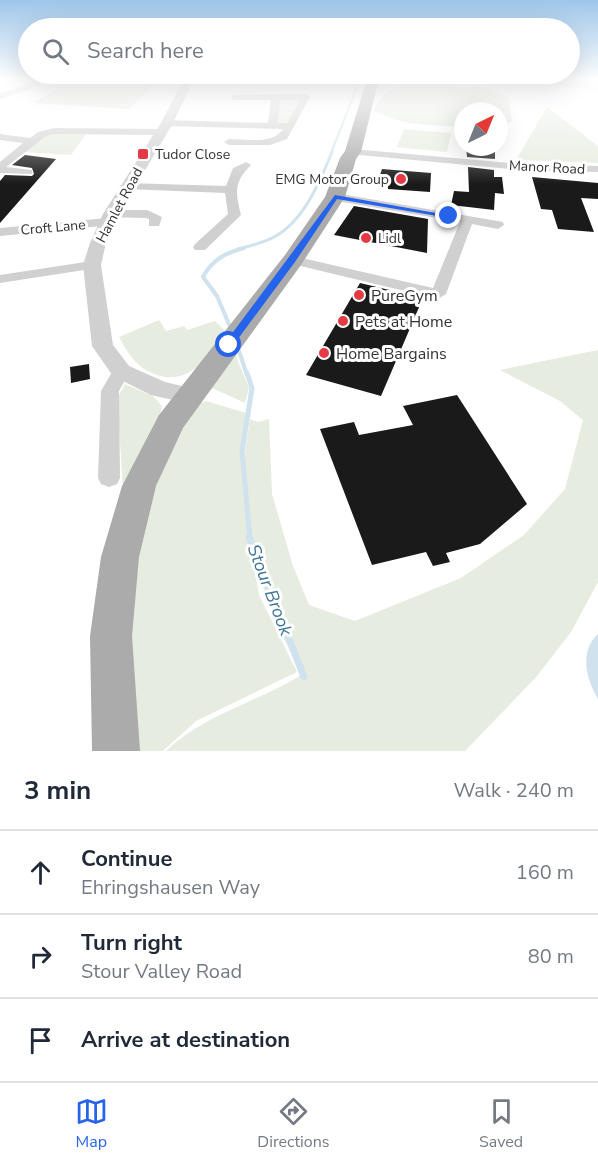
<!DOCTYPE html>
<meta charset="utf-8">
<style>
:root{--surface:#fff;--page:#f2f2f3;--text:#1f2937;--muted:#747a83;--line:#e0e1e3;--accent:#2563eb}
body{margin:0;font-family:"Nunito Sans",sans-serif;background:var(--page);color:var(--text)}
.compass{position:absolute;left:454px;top:102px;width:54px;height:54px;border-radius:50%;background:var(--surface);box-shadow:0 6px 24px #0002;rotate:43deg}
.stop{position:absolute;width:18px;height:18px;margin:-14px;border:4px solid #2563eb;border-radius:50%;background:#fff}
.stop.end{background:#2563eb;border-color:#fff;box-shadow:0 2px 6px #0008}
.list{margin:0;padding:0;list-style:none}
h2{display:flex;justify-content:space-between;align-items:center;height:78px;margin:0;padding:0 24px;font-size:26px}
h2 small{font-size:20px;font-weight:400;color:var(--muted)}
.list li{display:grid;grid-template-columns:39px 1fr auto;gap:18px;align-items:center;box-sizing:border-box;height:84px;padding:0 24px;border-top:2px solid var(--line)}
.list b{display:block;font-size:22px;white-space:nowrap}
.list p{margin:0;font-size:20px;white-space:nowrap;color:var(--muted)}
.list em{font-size:20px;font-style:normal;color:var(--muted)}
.icon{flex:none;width:33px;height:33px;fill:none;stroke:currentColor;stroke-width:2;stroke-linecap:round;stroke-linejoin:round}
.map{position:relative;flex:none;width:598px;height:751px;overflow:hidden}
.search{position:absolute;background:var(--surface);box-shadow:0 6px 24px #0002;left:18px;right:18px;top:18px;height:66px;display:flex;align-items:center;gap:15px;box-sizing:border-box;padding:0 21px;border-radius:33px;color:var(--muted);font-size:22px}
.sheet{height:330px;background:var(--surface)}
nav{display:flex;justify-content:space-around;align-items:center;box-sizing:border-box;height:84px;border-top:2px solid var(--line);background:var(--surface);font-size:16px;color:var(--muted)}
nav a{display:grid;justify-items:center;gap:3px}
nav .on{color:var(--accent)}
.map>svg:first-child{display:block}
</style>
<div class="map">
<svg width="598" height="751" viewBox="0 0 598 751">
<rect width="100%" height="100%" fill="#fff"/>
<path fill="#e6ecdf" d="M 71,79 L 127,79 L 124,82 L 156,81 L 129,109 L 34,103 Z
M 541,79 L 598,79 L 598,92 L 545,82 Z
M 428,85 L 490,89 L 508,97 L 512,121 L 499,127 L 499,111 L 463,111 L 463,127 C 432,125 400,126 373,110 C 390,83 396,86 428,85 Z
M 279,100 L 301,100 L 286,124 L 276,124 Z
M 547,107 L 598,146 L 598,163 L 516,160 Z
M 404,129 L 451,133 L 447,152 L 397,147 Z
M 55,133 L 87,133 L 71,155 L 22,152 L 44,136 Z
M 159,320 L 166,331 L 184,326 L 187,330 L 215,321 L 227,333 C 207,356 190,386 157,375 C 137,368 129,355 119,337 Z
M 598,350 L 598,582 L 571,632 L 537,676 L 465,751 L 166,751 C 205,714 258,702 303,674 L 285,641 L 260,580 L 247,526 L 259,595 L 297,672 L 196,721 L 163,751 L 136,751 L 130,636 L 137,566 L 149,504 L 176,438 L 199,404 L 206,401 L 246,413 L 242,472 L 250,419 L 258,422 L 269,419 L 272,494 L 293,566 L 309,605 L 355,621 L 461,578 L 524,535 L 565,489 L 583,420 L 560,401 L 500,370 Z
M 235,354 L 249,388 L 245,403 L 210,387 Z
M 125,384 L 153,396 L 162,406 L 159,419 L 123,487 L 117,399 Z"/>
<path fill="#cfe2ee" d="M 598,634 L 598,699 C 586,679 579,651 598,634 Z"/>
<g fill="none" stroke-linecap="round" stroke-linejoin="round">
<path stroke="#cfe2ee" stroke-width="2" d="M 331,153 L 357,87 L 355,79"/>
<path stroke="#cfe2ee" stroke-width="3" d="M 238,249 C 250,246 263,243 274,237 C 304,221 320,181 332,152"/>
<path stroke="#cfe2ee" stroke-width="4" d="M 231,329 L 217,296 L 203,277 C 212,260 225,253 244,248
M 237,345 L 247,375"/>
<path stroke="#cfe2ee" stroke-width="5" d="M 247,373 L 252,388 L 242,452 L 250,538"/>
<path stroke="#cfe2ee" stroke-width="7" d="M 249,537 L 304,677"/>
</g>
<path fill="#1a1a1a" d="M 466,147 L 495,147 L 495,159 L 467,157 Z
M 25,155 L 56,159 L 0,223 L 0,181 L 5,175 L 32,176 L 34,174 L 32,168 L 12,165 Z
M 468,167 L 494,170 L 494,177 L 502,177 L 504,194 L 495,193 L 494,210 L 451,205 L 454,191 L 469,192 Z
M 382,169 L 431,173 L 430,192 L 388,189 L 388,185 L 377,184 Z
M 532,177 L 598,183 L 598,199 L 581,198 L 594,232 L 558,229 L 552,210 L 541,209 Z
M 354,206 L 428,219 L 427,253 L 334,235 Z
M 360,283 L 423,298 L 381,396 L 306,375 Z
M 89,364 L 90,379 L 71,383 L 70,367 Z
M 457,395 L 527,504 L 480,544 L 446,553 L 450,562 L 433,566 L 426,552 L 372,565 L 320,429 L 354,422 L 359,435 L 413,425 L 403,406 Z"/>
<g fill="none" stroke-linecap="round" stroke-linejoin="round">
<path fill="#d0d0d0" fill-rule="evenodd" d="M 35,79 L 45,79 L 29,90 L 0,99 L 0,93 L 23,86 Z
M 306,94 L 310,97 L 287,139 L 270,145 L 229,145 L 224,142 L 229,139 C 246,139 273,145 283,129 L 167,126 L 162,123 L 167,120 L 268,123 L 271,100 L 235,100 L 232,99 L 232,95 ZM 280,100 L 300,100 L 287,123 L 278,123 Z
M 54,128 L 160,129 L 165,132 L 160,135 L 54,134 L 46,136 L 6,167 L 32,170 L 32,174 L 0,173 L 0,162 L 23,143 L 0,140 L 0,134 L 30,138 L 38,132 Z
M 353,149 L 522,164 L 598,166 L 598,172 L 522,170 L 349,154 L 349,150 Z
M 246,162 L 251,165 C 234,182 235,191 241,215 L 205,250 L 195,250 L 193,247 L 195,244 L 228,214 L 225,193 L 126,189 L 120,186 L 126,183 L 226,186 L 233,168 Z
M 335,193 L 503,222 L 504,225 L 498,229 L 472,224 L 446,294 L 438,299 L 288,263 L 286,260 L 293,256 L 433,288 L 460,222 L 331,200 L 329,197 Z
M 111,210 L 147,210 L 162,217 L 159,226 L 149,226 L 149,219 L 146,218 L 107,217 L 105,214 L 107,211 Z
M 107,218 L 112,219 L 113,222 L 112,225 L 0,236 L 0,228 Z
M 92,261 L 97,262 L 99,265 L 97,268 L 0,283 L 0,275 Z
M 121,365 L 127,367 L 130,371 L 119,391 L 120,478 L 117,484 L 109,487 L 101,484 L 98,478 L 101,391 L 115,367 Z"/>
<path fill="#d0d0d0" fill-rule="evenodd" d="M 184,79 L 194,79 L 173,123 L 119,214 L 106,243 L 101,265 L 113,345 L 129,366 L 165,382 L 198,390 L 202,396 L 198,402 L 190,404 L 151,395 L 113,376 L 92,346 L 83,265 L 90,243 L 103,214 L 161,123 Z"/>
<path fill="#ababab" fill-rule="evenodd" d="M 367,79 L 379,79 L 361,152 L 356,159 L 345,197 L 301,265 L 183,428 L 156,486 L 139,557 L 132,636 L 140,751 L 92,751 L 90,636 L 101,557 L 122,486 L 159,415 L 285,255 L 325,197 L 340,158 L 345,151 Z"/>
</g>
<linearGradient id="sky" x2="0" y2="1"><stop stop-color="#9ec6ea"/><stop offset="0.43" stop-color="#fff"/><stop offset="1" stop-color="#fff" stop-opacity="0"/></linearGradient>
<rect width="598" height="184" fill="url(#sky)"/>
<path fill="#2563eb" d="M 335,195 L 453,216 L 449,218 L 337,199 L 295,262 L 232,347 L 225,347 L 225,343 Z"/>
<g fill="#e63946" stroke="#fff" stroke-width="2">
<rect x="137" y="148" width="12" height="12" rx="3"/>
<circle cx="401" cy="179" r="6"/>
<circle cx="366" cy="238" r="6"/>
<circle cx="359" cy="295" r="6"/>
<circle cx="343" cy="321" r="6"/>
<circle cx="324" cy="353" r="6"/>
</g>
<g text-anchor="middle" stroke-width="6" stroke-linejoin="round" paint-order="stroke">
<g font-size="14" fill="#333" stroke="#fff" text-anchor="start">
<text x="155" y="159">Tudor Close</text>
<text x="389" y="184" text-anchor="end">EMG Motor Group</text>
<text x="378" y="243">Lidl</text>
</g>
<g font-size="14" fill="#333" stroke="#fff">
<text transform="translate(547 167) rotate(3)" y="5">Manor Road</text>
<text transform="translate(119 205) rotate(-62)" y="5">Hamlet Road</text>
<text transform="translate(53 227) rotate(-5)" y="5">Croft Lane</text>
</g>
<g font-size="16" fill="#333" stroke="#fff" text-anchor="start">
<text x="371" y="301">PureGym</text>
<text x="355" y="327">Pets at Home</text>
<text x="336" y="359">Home Bargains</text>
</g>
<g font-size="18" font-style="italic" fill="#3f7597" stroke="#fff">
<text transform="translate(270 590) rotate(69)" y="6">Stour Brook</text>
</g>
</g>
</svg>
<svg class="compass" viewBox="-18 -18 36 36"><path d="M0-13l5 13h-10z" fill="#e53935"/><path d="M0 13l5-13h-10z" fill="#747a83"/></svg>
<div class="stop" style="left:229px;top:345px"></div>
<div class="stop end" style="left:449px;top:216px"></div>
<div class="search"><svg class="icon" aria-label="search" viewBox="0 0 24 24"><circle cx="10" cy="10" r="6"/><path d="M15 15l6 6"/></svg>Search here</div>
</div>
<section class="sheet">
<h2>3 min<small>Walk · 240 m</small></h2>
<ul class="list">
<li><svg class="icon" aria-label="ahead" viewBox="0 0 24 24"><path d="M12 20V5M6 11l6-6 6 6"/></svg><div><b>Continue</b><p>Ehringshausen Way</p></div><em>160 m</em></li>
<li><svg class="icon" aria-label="right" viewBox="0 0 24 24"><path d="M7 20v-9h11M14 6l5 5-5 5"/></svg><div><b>Turn right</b><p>Stour Valley Road</p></div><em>80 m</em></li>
<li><svg class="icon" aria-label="arrive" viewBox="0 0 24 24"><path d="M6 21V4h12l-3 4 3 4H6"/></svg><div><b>Arrive at destination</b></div></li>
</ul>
</section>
<nav>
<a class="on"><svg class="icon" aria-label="map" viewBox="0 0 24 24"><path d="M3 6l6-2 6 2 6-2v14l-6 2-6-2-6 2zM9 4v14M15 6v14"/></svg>Map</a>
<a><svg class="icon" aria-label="directions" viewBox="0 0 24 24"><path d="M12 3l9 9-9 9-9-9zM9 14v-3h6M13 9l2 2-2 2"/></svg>Directions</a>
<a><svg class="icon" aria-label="saved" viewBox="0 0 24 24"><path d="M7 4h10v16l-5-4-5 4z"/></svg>Saved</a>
</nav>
